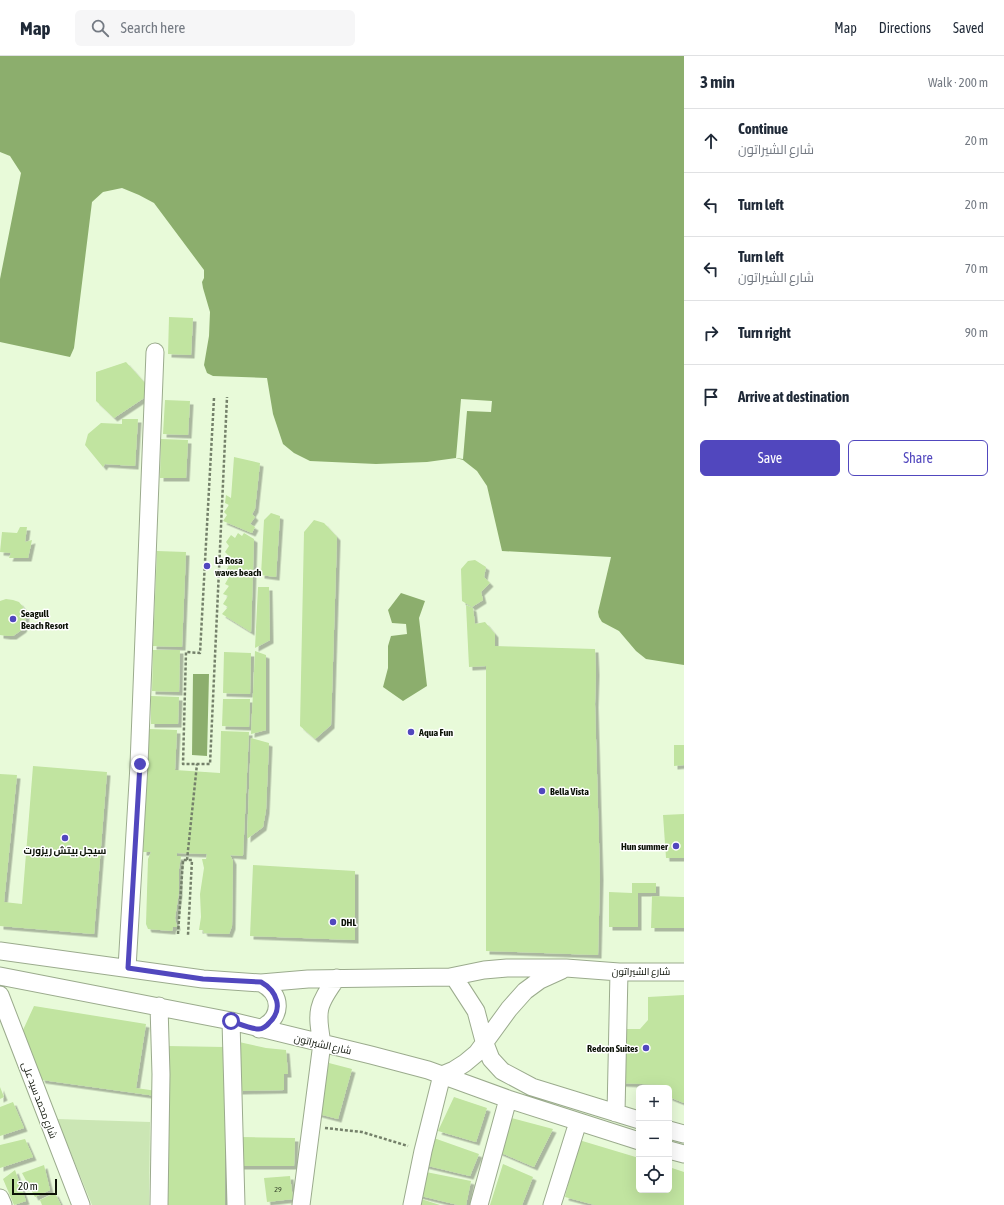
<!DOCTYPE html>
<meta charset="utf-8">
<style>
:root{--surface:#fff;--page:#f6f6f7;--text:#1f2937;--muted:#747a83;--line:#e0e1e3;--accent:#5147be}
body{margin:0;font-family:"Asap Condensed",Cairo,sans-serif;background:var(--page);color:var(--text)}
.controls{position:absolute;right:12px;bottom:12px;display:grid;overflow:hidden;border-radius:6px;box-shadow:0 4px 16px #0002}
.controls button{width:36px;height:36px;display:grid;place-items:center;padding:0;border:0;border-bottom:1px solid var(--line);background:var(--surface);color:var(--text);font:20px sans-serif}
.scale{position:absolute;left:12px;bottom:10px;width:45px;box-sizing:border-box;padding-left:4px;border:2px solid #0c1207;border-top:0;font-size:11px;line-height:14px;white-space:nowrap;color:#0c1207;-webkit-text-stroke:3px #fff;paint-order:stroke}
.stop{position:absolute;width:12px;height:12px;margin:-9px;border:3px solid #5147be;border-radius:50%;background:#fff}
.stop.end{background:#5147be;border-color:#fff;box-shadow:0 1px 4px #0008}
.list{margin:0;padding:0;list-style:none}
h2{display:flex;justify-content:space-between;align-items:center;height:52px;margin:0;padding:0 16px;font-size:17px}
h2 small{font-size:13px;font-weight:400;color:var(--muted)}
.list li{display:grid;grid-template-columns:26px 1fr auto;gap:12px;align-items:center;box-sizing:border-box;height:64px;padding:0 16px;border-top:1px solid var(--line)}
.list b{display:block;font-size:15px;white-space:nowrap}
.list p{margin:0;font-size:13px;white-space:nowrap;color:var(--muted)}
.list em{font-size:13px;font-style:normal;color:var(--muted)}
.actions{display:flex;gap:8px;padding:12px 16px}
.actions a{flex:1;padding:9px 0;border:1px solid var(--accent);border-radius:6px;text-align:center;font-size:14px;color:var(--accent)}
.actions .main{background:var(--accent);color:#fff}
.icon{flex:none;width:22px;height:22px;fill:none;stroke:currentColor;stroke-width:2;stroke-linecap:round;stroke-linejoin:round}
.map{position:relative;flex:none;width:684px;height:1149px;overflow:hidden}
header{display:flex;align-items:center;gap:24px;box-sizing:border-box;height:56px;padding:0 20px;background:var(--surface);border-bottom:1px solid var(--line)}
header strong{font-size:19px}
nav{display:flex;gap:22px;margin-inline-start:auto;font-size:14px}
.search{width:280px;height:36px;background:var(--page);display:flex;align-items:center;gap:10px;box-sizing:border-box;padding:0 14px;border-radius:6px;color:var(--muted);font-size:15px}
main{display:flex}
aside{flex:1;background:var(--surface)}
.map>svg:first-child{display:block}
</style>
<header>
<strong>Map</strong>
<div class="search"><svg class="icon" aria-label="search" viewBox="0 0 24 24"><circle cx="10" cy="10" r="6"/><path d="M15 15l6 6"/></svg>Search here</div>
<nav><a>Map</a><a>Directions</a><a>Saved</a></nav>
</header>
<main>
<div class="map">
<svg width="684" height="1149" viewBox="0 0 684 1149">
<defs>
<filter id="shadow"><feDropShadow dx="3.5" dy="3.5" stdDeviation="0" flood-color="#0004"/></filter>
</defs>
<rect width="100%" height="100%" fill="#e8fad9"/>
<path fill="#cbe6b4" d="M 57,1063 L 150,1066 L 149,1149 L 92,1149 Z"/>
<path fill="#8cae6d" d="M 0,0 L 684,0 L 684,609 L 646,603 L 636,595 L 619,575 L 602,566 L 599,561 L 598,556 L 611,501 L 502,495 L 487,430 L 477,415 L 463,404 L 456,402 L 427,406 L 376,408 L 310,405 L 294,397 L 283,388 L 273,358 L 267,322 L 213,320 L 207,317 L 204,309 L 209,280 L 210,256 L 203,232 L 202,226 L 204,222 L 204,214 L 154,147 L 139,139 L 122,132 L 103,136 L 92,146 L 74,292 L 70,301 L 0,286 L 0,223 L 21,117 L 10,100 L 0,96 Z
M 401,537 L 425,545 L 419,562 L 427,630 L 403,645 L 383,631 L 388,612 L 388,590 L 391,580 L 407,578 L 406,568 L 392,567 L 388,554 Z
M 193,618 L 209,618 L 207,700 L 192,699 Z"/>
<path fill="#e8fad9" d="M 461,343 L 492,345 L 491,356 L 467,355 L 463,403 L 456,402 Z"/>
<path fill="#c1e4a0" filter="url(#shadow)" d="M 169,261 L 193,262 L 191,299 L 168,298 Z
M 126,306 L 153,336 L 114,362 L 96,345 L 96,316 Z
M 165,344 L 190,345 L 188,379 L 163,378 Z
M 122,363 L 138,363 L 135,410 L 105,408 L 103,411 L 85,389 L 88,378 L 101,367 L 122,368 Z
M 161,383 L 188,384 L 186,422 L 160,422 Z
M 234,401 L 260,407 L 255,453 L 252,458 L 255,461 L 250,468 L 255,471 L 252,477 L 223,465 L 227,459 L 224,456 L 229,449 L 225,447 L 226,439 L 231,442 Z
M 271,457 L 280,460 L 276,521 L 261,519 L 264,464 Z
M 314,464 L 324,467 L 337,481 L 331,669 L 315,683 L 300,670 L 304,476 Z
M 20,471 L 27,471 L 25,486 L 32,484 L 28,502 L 9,502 L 11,497 L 0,496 L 2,476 L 17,477 Z
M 238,477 L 242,480 L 244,477 L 254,483 L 251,576 L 222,558 L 228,551 L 223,548 L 228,540 L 223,538 L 229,530 L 225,528 L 229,521 L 224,517 L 229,510 L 224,507 L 229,500 L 225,496 L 229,490 L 226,486 L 231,479 L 235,482 Z
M 157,495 L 186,496 L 182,591 L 153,590 Z
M 475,504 L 486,511 L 484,521 L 490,527 L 481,536 L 483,544 L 472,551 L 462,545 L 461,513 L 468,505 Z
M 258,531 L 269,531 L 270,584 L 255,592 Z
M 6,543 L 13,544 L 19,546 L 23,551 L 26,557 L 25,568 L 23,573 L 13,580 L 7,580 L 0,579 L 0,545 Z
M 466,549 L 473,552 L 475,568 L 485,566 L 495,578 L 495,590 L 595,593 L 596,616 L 595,648 L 600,821 L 598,899 L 486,895 L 486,610 L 469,611 Z
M 153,594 L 180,594 L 179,636 L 152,635 Z
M 255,595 L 266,599 L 266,674 L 251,678 Z
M 224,596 L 251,597 L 250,638 L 223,637 Z
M 151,640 L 179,641 L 178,668 L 151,668 Z
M 223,643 L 250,643 L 249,671 L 222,670 Z
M 149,673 L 177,674 L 175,714 L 220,717 L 221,675 L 249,676 L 243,800 L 230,799 L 233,805 L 232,870 L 229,878 L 204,877 L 203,874 L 199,874 L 201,861 L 200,838 L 204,812 L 202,803 L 206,803 L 207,798 L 177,797 L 177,800 L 181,800 L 179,813 L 179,836 L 175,862 L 177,871 L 173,871 L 172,875 L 148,873 L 146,868 L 148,803 L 151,796 L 143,796 Z
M 251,682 L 269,687 L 266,754 L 263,771 L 247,783 Z
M 674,689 L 684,689 L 684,709 L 674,710 Z
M 33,710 L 107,716 L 94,878 L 0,870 L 0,718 L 17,719 L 4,846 L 22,848 Z
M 684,758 L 684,802 L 666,802 L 663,759 Z
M 253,809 L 355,815 L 355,884 L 250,880 Z
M 632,827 L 656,827 L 656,837 L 638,837 L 638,871 L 609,871 L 609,836 L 632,837 Z
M 652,840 L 684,841 L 684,872 L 651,872 Z
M 684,939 L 684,1047 L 669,1041 L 669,1032 L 666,1032 L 665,1029 L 619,1027 L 620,973 L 640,973 L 648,964 L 648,941 Z
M 34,950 L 146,968 L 136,1032 L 157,1035 L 156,1040 L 42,1024 L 23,974 Z
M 239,986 L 266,992 L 286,994 L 288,1018 L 284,1018 L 284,1034 L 239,1035 Z
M 167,990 L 225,991 L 225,1149 L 167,1149 Z
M 329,1007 L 352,1013 L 338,1063 L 315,1057 Z
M 0,1031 L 4,1041 L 0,1043 Z
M 454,1041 L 487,1052 L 476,1086 L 438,1075 Z
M 13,1046 L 24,1072 L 0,1080 L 0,1051 Z
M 500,1059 L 553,1073 L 534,1111 L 492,1093 Z
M 240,1081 L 295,1082 L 294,1110 L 240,1110 Z
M 431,1081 L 479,1098 L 470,1120 L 424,1109 Z
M 25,1083 L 33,1101 L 0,1112 L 0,1089 Z
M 579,1084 L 639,1102 L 639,1134 L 669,1134 L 669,1111 L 684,1116 L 684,1149 L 595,1149 L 565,1141 Z
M 503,1108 L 533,1121 L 522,1149 L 490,1149 Z
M 44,1109 L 50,1134 L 35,1141 L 22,1117 Z
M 15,1114 L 26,1145 L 14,1149 L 3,1123 Z
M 421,1115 L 471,1125 L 466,1149 L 458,1149 L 417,1139 Z
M 290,1120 L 293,1143 L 267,1146 L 264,1122 Z
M 55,1137 L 61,1149 L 42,1149 L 40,1144 Z
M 418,1142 L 440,1149 L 417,1149 Z"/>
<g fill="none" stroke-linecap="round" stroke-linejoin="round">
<defs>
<path id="minor" d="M 0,895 L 203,923 L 261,927 L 308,923 L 450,921 L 484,914 L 507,912 L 566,912 L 619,916 L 684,916
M 127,912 L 139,709 L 155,296
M 0,920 L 231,965 L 371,999 L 428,1014 L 508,1043 L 639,1085
M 454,921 L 476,955 L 484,985 L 491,1003 L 502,1015 L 532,1031 L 639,1064
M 0,939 L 81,1149
M 231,965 L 236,1149
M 259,973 C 283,963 283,938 261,927
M 616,1057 L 619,916
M 669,1074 L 684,1078
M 669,1094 L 684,1098
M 0,1142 L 3,1149
M 159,1149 L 161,1018 L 159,950
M 301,1149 L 322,987 C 316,955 317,949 337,922
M 412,1149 L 423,1095 L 442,1019 L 454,1014 L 465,1007 L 477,997 L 509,953 L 525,935 L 540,924 L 562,914
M 479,1149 L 508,1043
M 552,1149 L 578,1066"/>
</defs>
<use href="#minor" stroke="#9bab8d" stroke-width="19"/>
<path stroke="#74806a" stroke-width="2.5" stroke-dasharray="3 2" stroke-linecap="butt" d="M 214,342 L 200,597 L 186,596 L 183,708 L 210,708 L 227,341
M 187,804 L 197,708
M 178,878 L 183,804 L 192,804 L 188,879
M 325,1072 L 362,1076 L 408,1090"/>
<use href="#minor" stroke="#fff" stroke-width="17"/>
</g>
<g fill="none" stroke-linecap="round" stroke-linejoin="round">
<path stroke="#5147be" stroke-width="5" d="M 140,708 L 128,912 L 203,923 L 261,926 C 277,935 284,953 269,967 C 267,970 262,973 259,973 C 250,973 240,968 231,965"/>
</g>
<g fill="#5147be" stroke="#fff" stroke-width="1.5">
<circle cx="207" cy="510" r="4"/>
<circle cx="13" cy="563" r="4"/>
<circle cx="411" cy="676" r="4"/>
<circle cx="542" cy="735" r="4"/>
<circle cx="65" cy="782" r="4"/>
<circle cx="676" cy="790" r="4"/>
<circle cx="333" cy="866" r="4"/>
<circle cx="646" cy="992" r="4"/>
</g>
<g text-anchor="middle" stroke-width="3" stroke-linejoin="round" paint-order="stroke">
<g font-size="8" fill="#39462d">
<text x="278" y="1136">29</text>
</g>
<g font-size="10" font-weight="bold" fill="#0c1207" stroke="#fff" text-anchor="start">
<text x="215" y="508">La Rosa<tspan x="215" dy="12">waves beach</tspan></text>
<text x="21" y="561">Seagull<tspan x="21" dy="12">Beach Resort</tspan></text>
<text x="419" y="680">Aqua Fun</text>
<text x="550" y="739">Bella Vista</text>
<text x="668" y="794" text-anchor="end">Hun summer</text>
<text x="65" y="798" text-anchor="middle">سيجل بيتش ريزورت</text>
<text x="341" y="870">DHL</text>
<text x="638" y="996" text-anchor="end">Redcon Suites</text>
</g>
<g font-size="10" fill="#0c1207" stroke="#fff">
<text x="641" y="919">شارع الشيراتون</text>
<text transform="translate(323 988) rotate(13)" y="4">شارع الشيراتون</text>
<text transform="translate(40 1044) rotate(69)" y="4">شارع محمد سيد على</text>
</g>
</g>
</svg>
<div class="controls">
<button>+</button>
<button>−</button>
<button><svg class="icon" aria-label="locate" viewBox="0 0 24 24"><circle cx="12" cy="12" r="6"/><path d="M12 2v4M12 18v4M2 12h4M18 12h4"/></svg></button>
</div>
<div class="scale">20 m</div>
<div class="stop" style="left:231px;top:965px"></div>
<div class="stop end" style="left:140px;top:708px"></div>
</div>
<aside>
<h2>3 min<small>Walk · 200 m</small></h2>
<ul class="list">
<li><svg class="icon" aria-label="ahead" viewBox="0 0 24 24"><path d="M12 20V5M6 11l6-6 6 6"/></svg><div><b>Continue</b><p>شارع الشيراتون</p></div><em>20 m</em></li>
<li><svg class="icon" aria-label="left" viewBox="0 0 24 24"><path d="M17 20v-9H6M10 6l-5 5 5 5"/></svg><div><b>Turn left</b></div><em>20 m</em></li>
<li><svg class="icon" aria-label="left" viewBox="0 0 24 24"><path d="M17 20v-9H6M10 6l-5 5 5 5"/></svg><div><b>Turn left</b><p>شارع الشيراتون</p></div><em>70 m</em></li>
<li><svg class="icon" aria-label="right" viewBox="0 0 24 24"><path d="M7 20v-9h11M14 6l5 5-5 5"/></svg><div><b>Turn right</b></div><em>90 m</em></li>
<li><svg class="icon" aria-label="arrive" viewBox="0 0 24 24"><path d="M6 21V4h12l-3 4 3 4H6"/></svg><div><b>Arrive at destination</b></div></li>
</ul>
<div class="actions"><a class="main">Save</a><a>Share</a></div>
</aside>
</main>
